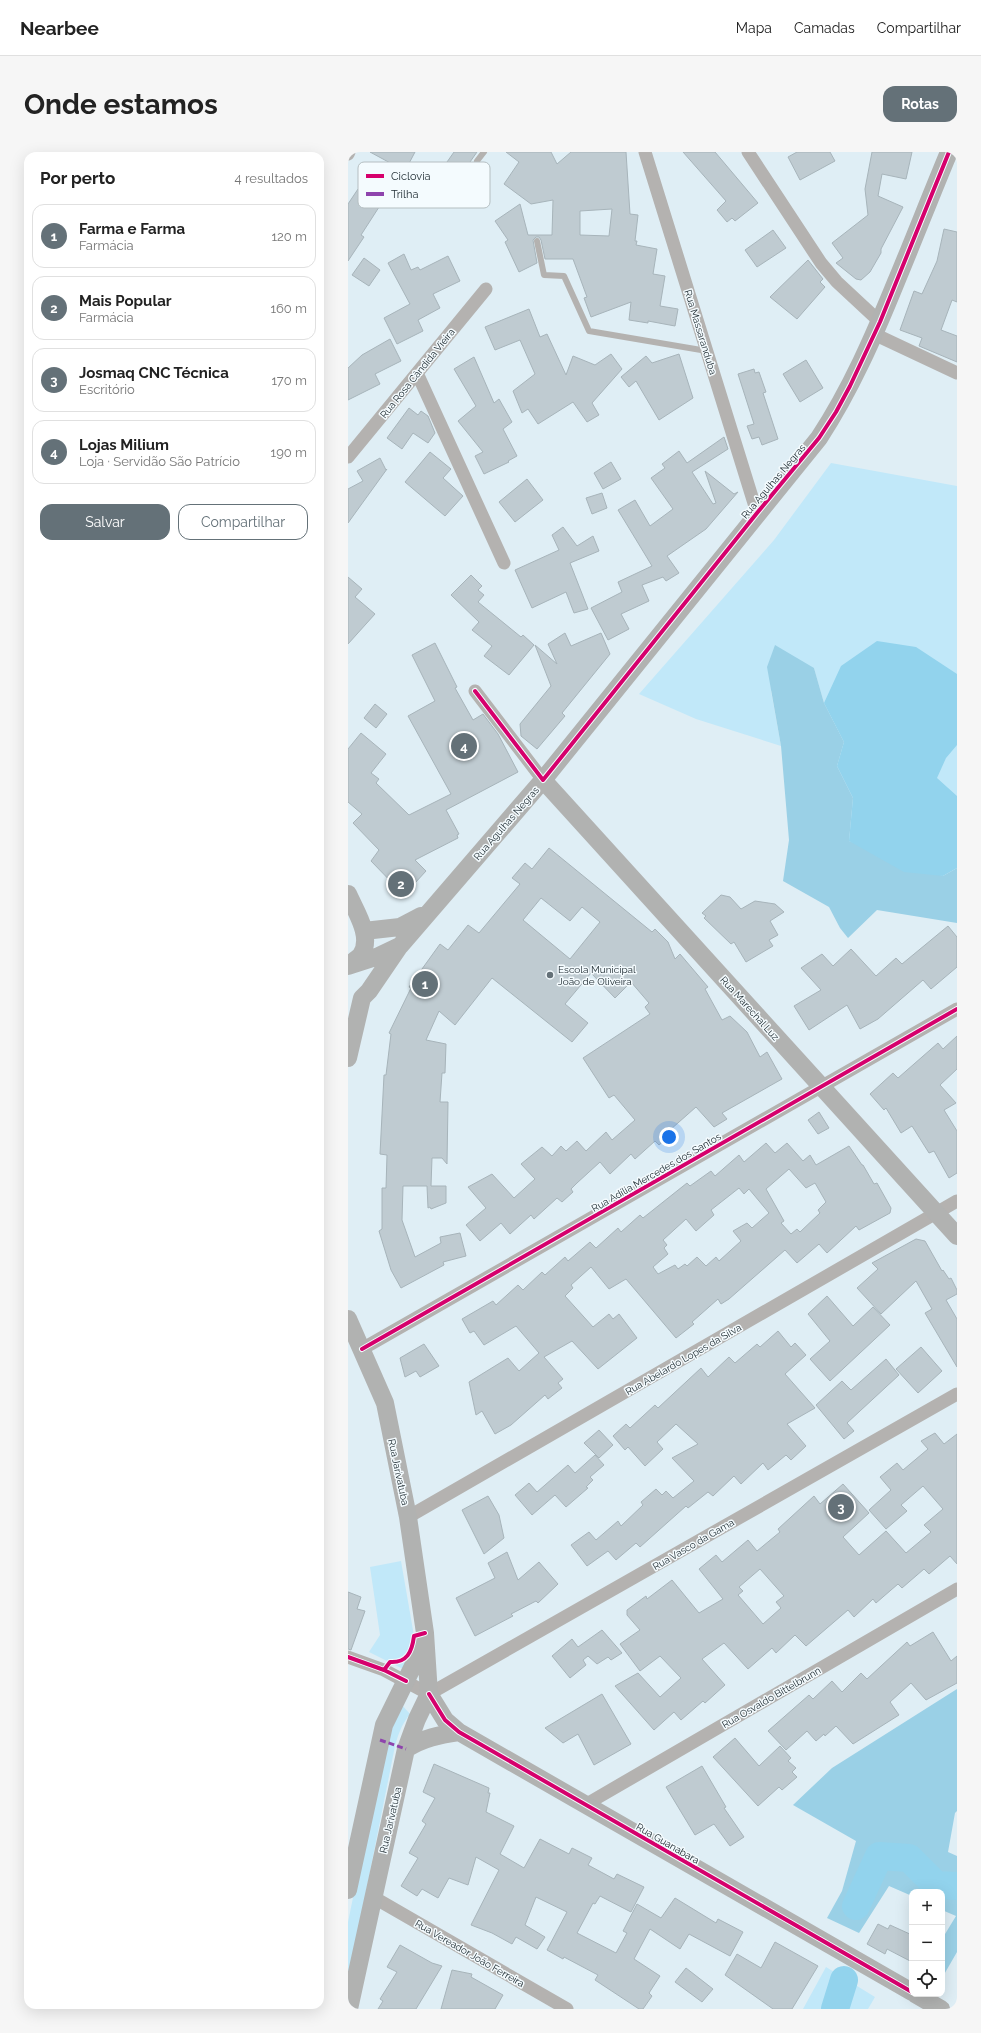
<!DOCTYPE html>
<html lang="pt">
<meta charset="utf-8">
<style>
:root{--surface:#fff;--page:#f6f6f6;--text:#222;--muted:#767676;--line:#e0e0e0;--accent:#647178}
body{margin:0;font-family:Raleway,sans-serif;background:var(--page);color:var(--text)}
.controls{position:absolute;right:12px;bottom:12px;display:grid;overflow:hidden;border-radius:8px;box-shadow:0 4px 16px #0002}
.controls button{width:36px;height:36px;display:grid;place-items:center;padding:0;border:0;border-bottom:1px solid var(--line);background:var(--surface);color:var(--text);font:20px sans-serif}
.you{position:absolute;left:321px;top:985px;width:14px;height:14px;margin:-10px;border:3px solid #fff;border-radius:50%;background:#1a73e8;box-shadow:0 0 0 6px #1a73e833}
.badge{display:grid;place-items:center;width:26px;height:26px;border-radius:50%;background:var(--accent);color:#fff;font-size:13px;font-weight:700}
.pin{position:absolute;translate:-50% -50%;border:2px solid #fff;box-shadow:0 1px 4px #0006}
.list{margin:0;padding:0;list-style:none}
h2{display:flex;justify-content:space-between;align-items:center;height:52px;margin:0;padding:0 16px;font-size:17px}
h2 small{font-size:13px;font-weight:400;color:var(--muted)}
.list li{display:grid;grid-template-columns:26px 1fr auto;gap:12px;align-items:center;box-sizing:border-box;height:64px;margin:0 8px 8px;padding:0 8px;border:1px solid var(--line);border-radius:12px}
.list b{display:block;font-size:15px;white-space:nowrap}
.list p{margin:0;font-size:13px;white-space:nowrap;color:var(--muted)}
.list em{font-size:13px;font-style:normal;color:var(--muted)}
.actions{display:flex;gap:8px;padding:12px 16px}
.actions a{flex:1;padding:9px 0;border:1px solid var(--accent);border-radius:12px;text-align:center;font-size:14px;color:var(--accent)}
.actions .main{background:var(--accent);color:#fff}
.icon{flex:none;width:22px;height:22px;fill:none;stroke:currentColor;stroke-width:2;stroke-linecap:round;stroke-linejoin:round}
.map{position:relative;flex:none;width:609px;height:1857px;overflow:hidden;border-radius:12px}
header{display:flex;align-items:center;gap:24px;box-sizing:border-box;height:56px;padding:0 20px;background:var(--surface);border-bottom:1px solid var(--line)}
header strong{font-size:19px}
nav{display:flex;gap:22px;margin-inline-start:auto;font-size:14px}
.intro{display:flex;align-items:center;justify-content:space-between;box-sizing:border-box;height:96px;padding:0 24px}
h1{margin:0;font-size:28px}
.button{padding:10px 18px;border-radius:12px;background:var(--accent);color:#fff;font-size:14px;font-weight:700}
main{display:flex;gap:24px;padding:0 24px}
aside{flex:1;background:var(--surface);border-radius:12px;box-shadow:0 4px 16px #0002}
.map>svg:first-child{display:block}
</style>
<header>
<strong>Nearbee</strong>
<nav><a>Mapa</a><a>Camadas</a><a>Compartilhar</a></nav>
</header>
<div class="intro"><h1>Onde estamos</h1><a class="button">Rotas</a></div>
<main>
<aside>
<h2>Por perto<small>4 resultados</small></h2>
<ul class="list">
<li><span class="badge">1</span><div><b>Farma e Farma</b><p>Farmácia</p></div><em>120 m</em></li>
<li><span class="badge">2</span><div><b>Mais Popular</b><p>Farmácia</p></div><em>160 m</em></li>
<li><span class="badge">3</span><div><b>Josmaq CNC Técnica</b><p>Escritório</p></div><em>170 m</em></li>
<li><span class="badge">4</span><div><b>Lojas Milium</b><p>Loja · Servidão São Patrício</p></div><em>190 m</em></li>
</ul>
<div class="actions"><a class="main">Salvar</a><a>Compartilhar</a></div>
</aside>
<div class="map">
<svg width="609" height="1857" viewBox="0 0 609 1857">
<rect width="100%" height="100%" fill="#dfeef5"/>
<path fill="#c1e8f9" d="M 483,311 L 609,334 L 609,716 L 556,720 L 501,689 L 505,646 L 489,614 L 496,590 L 476,551 L 466,516 L 423,539 L 433,594 L 348,567 L 291,542 L 426,388 Z
M 53,1409 L 66,1484 L 66,1500 L 59,1519 L 21,1500 L 32,1483 L 22,1415 Z
M 53,1552 L 62,1562 C 53,1573 49,1585 46,1599 L 0,1830 L 0,1770 L 36,1595 Z
M 478,1815 L 527,1845 L 520,1857 L 490,1857 L 491,1847 L 482,1857 L 455,1857 Z"/>
<path fill="#9ad0e6" d="M 427,493 L 466,516 L 476,551 L 496,590 L 489,614 L 505,646 L 501,689 L 595,724 L 609,716 L 609,771 L 529,758 L 500,786 L 492,776 L 481,755 L 435,729 L 441,688 L 433,594 L 419,515 Z
M 609,1537 L 609,1659 L 607,1661 L 600,1700 L 609,1704 L 609,1800 L 594,1826 L 594,1787 L 608,1764 L 594,1758 L 594,1740 L 564,1740 L 564,1744 L 541,1734 L 511,1781 L 479,1766 L 494,1739 L 508,1689 L 445,1653 L 484,1616 Z"/>
<path fill="#92d3ed" d="M 529,489 L 568,495 L 609,522 L 609,593 L 598,606 L 589,626 L 609,644 L 609,716 L 595,724 L 556,720 L 501,689 L 505,646 L 489,614 L 496,590 L 476,551 L 493,514 Z"/>
<g fill="none" stroke-linecap="round" stroke-linejoin="round">
<path stroke="#92d3ed" stroke-width="28" d="M 508,1754 L 531,1704 L 561,1706 L 588,1733 L 609,1734
M 487,1857 L 496,1828"/>
</g>
<path fill="#bfcbd1" stroke="#a7b4ba" fill-rule="evenodd" d="M 22,0 L 67,0 L 57,19 Z
M 106,0 L 129,0 L 122,10 L 130,14 L 108,42 L 85,54 L 78,41 L 108,25 L 99,10 Z
M 158,0 L 203,0 L 209,12 L 223,0 L 278,0 L 282,62 L 290,63 L 287,89 L 289,89 L 288,93 L 309,97 L 305,122 L 317,124 L 312,154 L 330,157 L 327,174 L 300,169 L 300,171 L 281,168 L 283,150 L 243,165 L 236,146 L 239,145 L 225,107 L 197,107 L 193,88 L 191,85 L 188,85 L 185,88 L 189,111 L 171,120 L 157,90 L 160,88 L 147,69 L 172,52 L 180,83 L 204,83 L 205,48 L 183,52 L 156,32 L 171,10 ZM 264,57 L 261,84 L 232,83 L 232,59 Z
M 335,0 L 367,0 L 410,51 L 387,69 L 384,66 L 379,70 L 369,58 L 378,49 Z
M 449,0 L 482,0 L 487,9 L 452,28 L 440,5 Z
M 524,0 L 564,0 L 558,27 L 534,22 L 530,44 L 555,55 L 533,97 L 533,101 L 522,120 L 513,128 L 508,127 L 488,111 L 495,106 L 484,91 L 520,63 L 517,37 Z
M 10,37 L 33,52 L 13,83 L 16,85 L 0,109 L 0,52 Z
M 596,77 L 609,80 L 609,150 L 604,148 L 593,178 L 609,184 L 609,210 L 571,194 L 574,186 L 552,178 L 566,139 L 574,142 L 589,109 Z
M 425,78 L 438,96 L 409,115 L 397,98 Z
M 56,102 L 63,118 L 70,115 L 72,118 L 100,104 L 112,129 L 85,142 L 92,156 L 70,168 L 75,179 L 49,192 L 36,166 L 62,152 L 40,111 Z
M 16,106 L 32,118 L 21,134 L 4,123 Z
M 460,108 L 475,127 L 472,130 L 477,135 L 449,167 L 422,145 Z
M 181,157 L 192,185 L 199,182 L 218,223 L 225,204 L 247,213 L 263,202 L 274,217 L 244,251 L 251,263 L 239,270 L 225,250 L 190,272 L 180,257 L 174,261 L 165,239 L 187,222 L 172,188 L 147,198 L 137,175 Z
M 42,187 L 53,209 L 27,222 L 32,232 L 0,248 L 0,216 L 14,203 Z
M 331,202 L 345,246 L 311,268 L 288,229 L 281,235 L 273,225 L 298,204 L 304,211 Z
M 126,205 L 146,251 L 151,247 L 164,270 L 155,277 L 169,304 L 160,309 L 161,310 L 136,322 L 127,304 L 135,300 L 110,269 L 128,254 L 106,217 Z
M 458,208 L 475,236 L 452,250 L 435,222 Z
M 406,217 L 407,221 L 411,220 L 418,240 L 415,241 L 430,287 L 414,293 L 411,285 L 404,287 L 399,274 L 406,272 L 390,222 Z
M 61,256 L 70,263 L 73,259 L 80,264 L 87,281 L 80,291 L 65,281 L 54,297 L 39,286 Z
M 376,285 L 380,297 L 344,320 L 365,352 L 368,351 L 357,319 L 386,342 L 390,340 L 358,377 L 319,404 L 331,421 L 318,429 L 315,425 L 294,433 L 301,449 L 273,462 L 281,477 L 260,488 L 243,456 L 274,440 L 270,430 L 304,414 L 270,358 L 287,348 L 302,374 L 325,357 L 303,326 L 317,316 L 314,312 L 331,299 L 339,311 Z
M 82,300 L 103,317 L 95,326 L 115,344 L 97,364 L 57,330 Z
M 32,306 L 38,318 L 39,317 L 0,371 L 0,337 L 15,329 L 9,319 Z
M 263,310 L 273,327 L 255,337 L 246,321 Z
M 179,327 L 195,348 L 167,370 L 151,350 Z
M 254,341 L 259,356 L 244,362 L 238,346 Z
M 215,375 L 229,394 L 245,384 L 251,399 L 222,411 L 240,457 L 226,461 L 218,440 L 184,456 L 167,418 L 211,398 L 204,383 Z
M 123,423 L 134,434 L 130,438 L 136,443 L 130,450 L 173,485 L 175,483 L 186,493 L 161,523 L 136,504 L 144,494 L 124,478 L 131,470 L 103,443 Z
M 0,425 L 14,437 L 7,445 L 27,462 L 0,492 Z
M 217,481 L 223,494 L 253,481 L 262,502 L 214,561 L 217,564 L 189,597 L 173,584 L 172,572 L 203,534 L 187,493 L 209,512 L 200,492 Z
M 87,491 L 109,535 L 107,536 L 125,568 L 135,562 L 150,582 L 170,620 L 98,658 L 111,682 L 109,683 L 110,686 L 67,708 L 78,719 L 67,731 L 65,729 L 53,740 L 23,709 L 31,698 L 5,671 L 14,662 L 0,650 L 0,597 L 13,581 L 38,602 L 23,621 L 31,627 L 28,631 L 61,663 L 103,642 L 60,564 L 87,549 L 64,503 Z
M 27,552 L 39,562 L 28,576 L 16,566 Z
M 201,696 L 304,780 L 307,777 L 320,790 L 327,807 L 332,802 L 360,835 L 357,837 L 374,868 L 382,864 L 399,880 L 412,905 L 419,900 L 434,927 L 374,961 L 379,967 L 366,975 L 348,955 L 322,978 L 325,981 L 311,993 L 307,989 L 287,1007 L 283,1002 L 262,1022 L 252,1010 L 229,1031 L 223,1037 L 225,1040 L 214,1050 L 209,1046 L 186,1067 L 183,1063 L 162,1082 L 153,1071 L 132,1089 L 118,1073 L 138,1056 L 120,1035 L 144,1022 L 166,1046 L 187,1027 L 173,1012 L 194,995 L 204,1004 L 213,994 L 218,999 L 229,989 L 238,999 L 258,980 L 264,988 L 287,968 L 266,943 L 261,946 L 235,906 L 302,862 L 297,855 L 301,851 L 283,830 L 267,846 L 243,821 L 217,852 L 240,871 L 224,890 L 144,826 L 107,873 L 91,859 L 78,888 L 98,892 L 97,921 L 94,921 L 92,950 L 100,950 L 99,1012 L 94,1006 L 84,1006 L 83,1034 L 98,1034 L 98,1051 L 83,1057 L 82,1055 L 80,1056 L 79,1034 L 55,1034 L 54,1068 L 67,1105 L 93,1091 L 92,1085 L 112,1081 L 118,1104 L 95,1110 L 96,1113 L 53,1136 L 43,1118 L 31,1079 L 34,1077 L 34,1036 L 38,1036 L 39,1003 L 32,1002 L 36,923 L 38,923 L 43,882 L 41,881 L 63,836 L 61,835 L 92,792 L 100,798 L 120,773 L 131,781 L 172,732 L 164,726 L 177,711 L 184,717 ZM 193,746 L 222,769 L 234,755 L 252,770 L 222,807 L 175,768 Z
M 373,743 L 382,745 L 393,757 L 407,749 L 427,752 L 436,760 L 422,769 L 430,783 L 421,788 L 425,794 L 398,810 L 386,790 L 383,792 L 356,766 L 358,764 L 354,761 Z
M 600,774 L 609,785 L 609,815 L 583,837 L 575,828 L 530,867 L 512,877 L 499,853 L 461,878 L 446,854 L 473,838 L 453,816 L 474,802 L 485,814 L 503,797 L 528,824 L 548,806 L 554,812 Z
M 609,884 L 609,917 L 592,933 L 608,951 L 596,958 L 609,979 L 609,1021 L 601,1026 L 586,999 L 581,1001 L 564,974 L 553,981 L 538,956 L 536,958 L 522,942 L 545,921 L 550,926 L 590,891 L 595,897 Z
M 471,960 L 481,976 L 470,982 L 460,968 Z
M 418,991 L 427,1001 L 439,991 L 455,1009 L 462,1003 L 468,1013 L 501,994 L 514,1013 L 515,1013 L 526,1032 L 529,1031 L 543,1056 L 542,1061 L 511,1078 L 508,1074 L 479,1101 L 471,1092 L 449,1111 L 437,1098 L 381,1147 L 373,1152 L 370,1147 L 344,1170 L 346,1172 L 328,1186 L 278,1127 L 261,1137 L 243,1115 L 223,1133 L 225,1136 L 217,1144 L 245,1175 L 261,1162 L 265,1167 L 271,1162 L 289,1186 L 250,1217 L 224,1189 L 196,1205 L 215,1227 L 210,1231 L 214,1236 L 200,1247 L 197,1243 L 163,1273 L 147,1282 L 134,1259 L 128,1263 L 121,1230 L 160,1206 L 171,1219 L 191,1201 L 168,1174 L 136,1193 L 126,1179 L 122,1181 L 114,1167 L 145,1149 L 148,1153 L 170,1133 L 175,1138 L 194,1120 L 197,1123 L 217,1105 L 220,1109 L 242,1090 L 248,1096 L 270,1076 L 273,1080 L 292,1063 L 295,1066 L 339,1031 L 342,1034 L 363,1019 L 367,1024 L 391,1003 L 396,1010 ZM 441,1017 L 458,1036 L 467,1031 L 478,1050 L 470,1058 L 472,1061 L 452,1080 L 449,1077 L 443,1082 L 433,1071 L 436,1069 L 418,1037 ZM 391,1036 L 396,1042 L 401,1037 L 421,1061 L 404,1076 L 399,1071 L 385,1079 L 393,1089 L 371,1109 L 368,1105 L 358,1114 L 349,1105 L 339,1114 L 337,1112 L 330,1117 L 327,1113 L 310,1122 L 305,1115 L 320,1102 L 316,1096 L 319,1093 L 315,1088 L 338,1067 L 348,1079 L 366,1063 L 363,1058 Z
M 568,1087 L 577,1089 L 594,1119 L 595,1118 L 601,1127 L 603,1126 L 609,1138 L 609,1142 L 598,1148 L 609,1167 L 609,1215 L 577,1161 L 584,1157 L 568,1129 L 533,1162 L 509,1136 L 530,1117 L 524,1111 Z
M 479,1144 L 505,1174 L 525,1155 L 542,1173 L 482,1229 L 462,1207 L 482,1189 L 460,1162 Z
M 430,1179 L 443,1195 L 447,1191 L 458,1203 L 437,1222 L 467,1256 L 439,1272 L 458,1294 L 443,1308 L 438,1303 L 420,1318 L 415,1311 L 393,1332 L 386,1324 L 365,1344 L 360,1340 L 340,1356 L 338,1354 L 292,1395 L 288,1391 L 268,1408 L 260,1399 L 239,1414 L 223,1393 L 241,1380 L 248,1388 L 270,1369 L 273,1374 L 295,1353 L 293,1350 L 308,1337 L 314,1343 L 318,1339 L 325,1346 L 346,1329 L 324,1306 L 350,1292 L 328,1272 L 309,1290 L 315,1297 L 297,1314 L 280,1295 L 277,1298 L 265,1284 L 278,1272 L 282,1276 L 307,1253 L 310,1256 L 353,1216 L 360,1225 L 381,1205 L 387,1211 L 409,1192 L 412,1195 Z
M 76,1192 L 91,1214 L 72,1225 L 68,1219 L 57,1225 L 52,1206 Z
M 573,1195 L 594,1219 L 570,1241 L 548,1217 Z
M 538,1207 L 551,1223 L 499,1271 L 506,1279 L 496,1287 L 468,1253 L 494,1229 L 503,1238 Z
M 251,1278 L 265,1293 L 251,1306 L 236,1291 Z
M 587,1281 L 596,1292 L 609,1282 L 609,1412 L 602,1404 L 581,1422 L 576,1417 L 554,1436 L 550,1432 L 528,1451 L 525,1447 L 506,1465 L 500,1458 L 458,1494 L 447,1483 L 428,1501 L 424,1496 L 400,1517 L 376,1491 L 354,1507 L 377,1533 L 357,1551 L 355,1549 L 333,1568 L 326,1560 L 306,1578 L 267,1534 L 290,1521 L 312,1545 L 333,1526 L 312,1504 L 292,1519 L 272,1492 L 292,1478 L 279,1463 L 279,1458 L 298,1444 L 299,1447 L 324,1428 L 351,1461 L 375,1447 L 351,1417 L 368,1403 L 374,1410 L 400,1388 L 409,1399 L 432,1380 L 430,1377 L 466,1344 L 472,1352 L 495,1332 L 521,1361 L 495,1385 L 511,1403 L 538,1379 L 558,1401 L 583,1380 L 576,1373 L 595,1357 L 575,1334 L 553,1353 L 559,1359 L 538,1377 L 521,1358 L 543,1338 L 532,1325 L 549,1311 L 555,1318 L 580,1297 L 573,1289 ZM 412,1417 L 436,1444 L 428,1450 L 433,1456 L 415,1472 L 390,1443 L 395,1439 L 391,1435 Z
M 247,1303 L 256,1313 L 242,1325 L 245,1328 L 238,1335 L 240,1336 L 218,1355 L 207,1343 L 184,1363 L 167,1343 L 181,1331 L 189,1340 L 220,1313 L 227,1321 Z
M 140,1344 L 151,1363 L 156,1386 L 136,1402 L 114,1358 Z
M 159,1400 L 170,1428 L 191,1410 L 210,1432 L 190,1451 L 188,1449 L 163,1462 L 165,1464 L 127,1484 L 108,1446 L 147,1426 L 140,1411 Z
M 0,1440 L 13,1445 L 9,1457 L 17,1459 L 3,1498 L 0,1497 Z
M 254,1478 L 274,1501 L 263,1508 L 260,1505 L 249,1512 L 240,1504 L 235,1508 L 238,1513 L 222,1526 L 204,1504 L 224,1487 L 230,1495 Z
M 585,1480 L 603,1509 L 609,1504 L 609,1531 L 578,1548 L 563,1531 L 542,1550 L 551,1563 L 505,1592 L 488,1574 L 477,1584 L 476,1582 L 468,1589 L 459,1579 L 438,1598 L 420,1579 L 461,1543 L 465,1547 L 484,1529 L 494,1540 L 513,1521 L 519,1527 L 559,1490 L 562,1494 Z
M 254,1542 L 283,1592 L 246,1613 L 230,1582 L 215,1591 L 197,1576 Z
M 387,1586 L 411,1614 L 432,1594 L 443,1606 L 440,1609 L 448,1616 L 444,1620 L 449,1625 L 434,1638 L 431,1635 L 410,1654 L 365,1605 Z
M 86,1612 L 141,1636 L 140,1641 L 142,1641 L 138,1660 L 166,1674 L 152,1702 L 176,1716 L 192,1687 L 221,1702 L 224,1696 L 244,1706 L 240,1713 L 266,1727 L 269,1722 L 296,1735 L 283,1760 L 252,1744 L 247,1752 L 245,1751 L 229,1781 L 268,1801 L 279,1781 L 275,1779 L 289,1752 L 313,1766 L 327,1746 L 368,1771 L 370,1767 L 395,1780 L 382,1804 L 341,1782 L 332,1797 L 302,1777 L 286,1807 L 312,1824 L 301,1841 L 304,1844 L 295,1857 L 291,1857 L 247,1828 L 250,1823 L 216,1805 L 215,1807 L 199,1798 L 219,1760 L 188,1745 L 177,1773 L 197,1785 L 189,1797 L 168,1785 L 164,1792 L 144,1781 L 123,1773 L 151,1718 L 128,1705 L 120,1733 L 101,1726 L 90,1746 L 74,1737 L 69,1744 L 53,1734 L 70,1706 L 61,1701 L 78,1672 L 74,1669 L 87,1646 L 75,1640 Z
M 354,1614 L 378,1655 L 376,1656 L 396,1685 L 382,1694 L 366,1672 L 347,1683 L 318,1635 Z
M 530,1772 L 540,1777 L 542,1773 L 564,1783 L 564,1810 L 539,1797 L 537,1802 L 519,1792 Z
M 427,1790 L 470,1814 L 444,1857 L 425,1857 L 377,1823 L 389,1802 L 413,1816 Z
M 52,1793 L 84,1811 L 94,1814 L 68,1857 L 30,1857 L 35,1849 L 32,1847 L 49,1820 L 39,1815 Z
M 338,1816 L 365,1837 L 354,1850 L 327,1830 Z
M 104,1818 L 124,1822 L 123,1825 L 155,1843 L 147,1857 L 93,1857 Z"/>
<g fill="none" stroke-linecap="round" stroke-linejoin="round">
<path stroke="#b4b2b0" stroke-width="6" d="M 129,9 L 136,0
M 189,89 L 196,123 L 216,124 L 241,179 L 359,199"/>
<path stroke="#b4b2b0" stroke-width="13" d="M 297,0 L 409,361
M 400,0 L 473,111 L 489,130 L 532,170
M 0,2 L 1,0
M 526,182 L 609,221
M 69,221 L 156,411
M 0,305 L 138,137
M 127,539 L 195,628
M 14,1197 L 609,857
M 60,1365 L 609,1049
M 0,1505 L 36,1518 L 81,1542 L 609,1242
M 237,1653 L 609,1437
M 25,1745 L 219,1857"/>
<path stroke="#b1b2b1" stroke-width="18" d="M 195,628 L 609,1084
M 0,742 C 8,760 25,785 13,803 C 10,807 4,810 0,813
M 16,779 L 52,775 L 73,764
M 0,814 L 31,804 L 52,794 L 195,628 L 471,286 C 503,237 526,184 548,130 C 566,87 583,43 601,0
M 0,906 L 14,846 L 21,839 L 51,795
M 0,1167 L 37,1251 L 60,1365 L 77,1481 L 81,1542 L 69,1567 L 58,1597 L 1,1857
M 81,1542 L 97,1568 L 111,1580 L 564,1840
M 58,1597 C 75,1586 91,1583 111,1580
M 0,1738 L 36,1573 L 67,1510 L 75,1488
M 567,1842 L 593,1857"/>
<path stroke="#8e44ad" stroke-width="3" stroke-dasharray="6 3" stroke-linecap="butt" d="M 32,1588 L 58,1597"/>
<defs>
<path id="cycleway" d="M 127,539 L 195,628 L 409,361 L 471,286 L 488,260 L 502,234 L 532,170 L 601,0
M 14,1197 L 609,857
M 0,1505 L 36,1518 L 58,1529
M 36,1518 L 42,1510 C 59,1511 64,1500 66,1484 L 77,1481
M 81,1542 L 97,1568 L 111,1580 L 564,1840"/>
</defs>
<use href="#cycleway" stroke="#f4fbfe" stroke-width="6"/>
<use href="#cycleway" stroke="#d6006c" stroke-width="4"/>
</g>
<circle fill="#647178" stroke="#f4fbfe" stroke-width="1.5" cx="202" cy="823" r="4"/>
<g text-anchor="middle" stroke-width="3" stroke-linejoin="round" paint-order="stroke">
<g font-size="10" fill="#212e34" stroke="#f4fbfe">
<text transform="translate(353 180) rotate(73)" y="4">Rua Massaranduba</text>
<text transform="translate(69 221) rotate(-51)" y="4">Rua Rosa Cândida Vieira</text>
<text transform="translate(425 329) rotate(-50)" y="4">Rua Agulhas Negras</text>
<text transform="translate(158 671) rotate(-49)" y="4">Rua Agulhas Negras</text>
<text transform="translate(402 856) rotate(48)" y="4">Rua Marechal Luz</text>
<text transform="translate(308 1020) rotate(-30)" y="4">Rua Adília Mercedes dos Santos</text>
<text transform="translate(335 1207) rotate(-30)" y="4">Rua Abelardo Lopes da Silva</text>
<text transform="translate(51 1320) rotate(78)" y="4">Rua Jarivatuba</text>
<text transform="translate(345 1392) rotate(-30)" y="4">Rua Vasco da Gama</text>
<text transform="translate(423 1545) rotate(-30)" y="4">Rua Osvaldo Bittelbrunn</text>
<text transform="translate(42 1668) rotate(-77)" y="4">Rua Jarivatuba</text>
<text transform="translate(320 1691) rotate(30)" y="4">Rua Guanabara</text>
<text transform="translate(122 1801) rotate(30)" y="4">Rua Vereador João Ferreira</text>
</g>
<g font-size="10" fill="#212e34" stroke="#f4fbfe" text-anchor="start">
<text x="210" y="821">Escola Municipal<tspan x="210" dy="12">João de Oliveira</tspan></text>
</g>
</g>
<rect x="10" y="10" width="132" height="46" rx="6" fill="#f4fbfe" stroke="#b5bec1" stroke-width="1"/>
<rect x="18" y="22" width="18" height="4" fill="#d6006c"/>
<rect x="18" y="40" width="18" height="4" fill="#8e44ad"/>
<g font-size="11" fill="#212e34">
<text x="43" y="28">Ciclovia</text>
<text x="43" y="46">Trilha</text>
</g>
</svg>
<div class="controls">
<button>+</button>
<button>−</button>
<button><svg class="icon" aria-label="locate" viewBox="0 0 24 24"><circle cx="12" cy="12" r="6"/><path d="M12 2v4M12 18v4M2 12h4M18 12h4"/></svg></button>
</div>
<div class="you"></div>
<div class="pin badge" style="left:77px;top:832px">1</div>
<div class="pin badge" style="left:53px;top:732px">2</div>
<div class="pin badge" style="left:493px;top:1355px">3</div>
<div class="pin badge" style="left:116px;top:594px">4</div>
</div>
</main>
